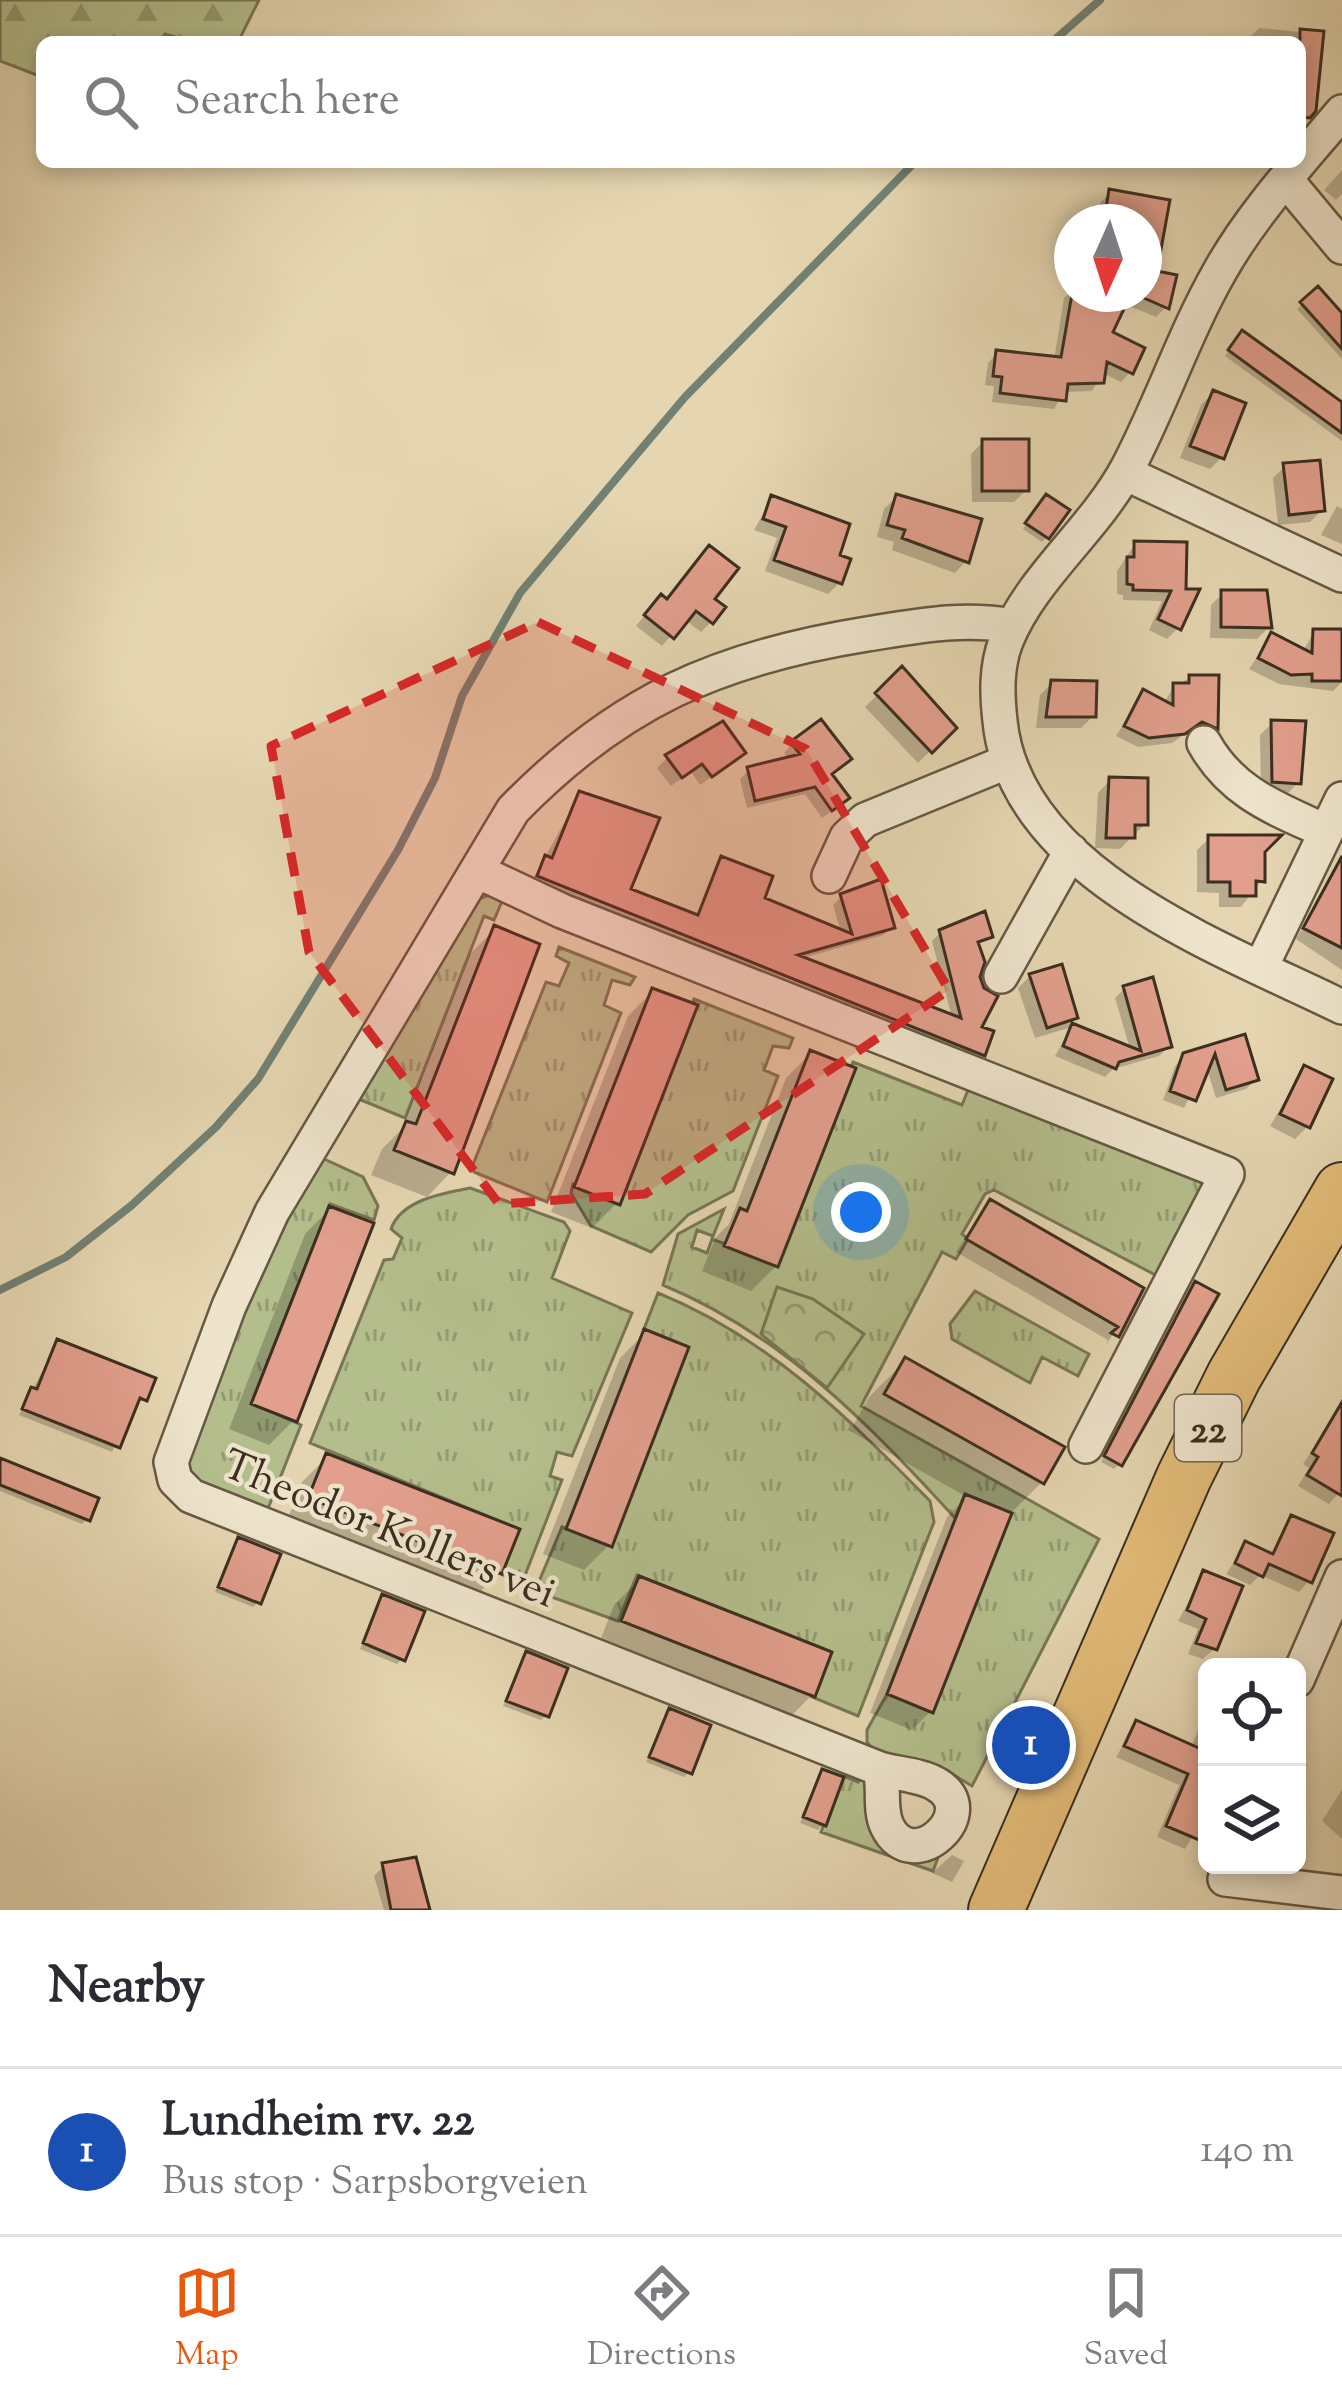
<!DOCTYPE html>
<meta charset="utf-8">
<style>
:root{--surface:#fff;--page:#f2f2f3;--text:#2b2b33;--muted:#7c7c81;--line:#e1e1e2;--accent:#ea580c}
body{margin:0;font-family:"Sorts Mill Goudy",serif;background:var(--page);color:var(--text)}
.controls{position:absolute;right:36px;bottom:36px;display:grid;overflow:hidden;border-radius:18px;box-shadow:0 6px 18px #0003}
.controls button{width:108px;height:108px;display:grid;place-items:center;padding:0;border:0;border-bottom:3px solid var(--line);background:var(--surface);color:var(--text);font:60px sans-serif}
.compass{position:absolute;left:1054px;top:204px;width:108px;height:108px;border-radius:50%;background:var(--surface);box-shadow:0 6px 18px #0003;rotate:183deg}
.you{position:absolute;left:861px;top:1212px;width:42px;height:42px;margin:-30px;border:9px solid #fff;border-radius:50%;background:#1a73e8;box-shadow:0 0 0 18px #1a73e833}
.badge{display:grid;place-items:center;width:78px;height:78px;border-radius:50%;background:var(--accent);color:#fff;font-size:39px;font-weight:700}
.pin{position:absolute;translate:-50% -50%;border:6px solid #fff;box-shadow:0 3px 12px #0006}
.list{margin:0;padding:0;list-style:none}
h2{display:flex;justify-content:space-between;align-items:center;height:156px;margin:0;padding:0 48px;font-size:51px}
h2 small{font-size:39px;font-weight:400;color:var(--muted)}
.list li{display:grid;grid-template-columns:78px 1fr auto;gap:36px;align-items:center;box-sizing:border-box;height:168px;padding:0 48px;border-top:3px solid var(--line)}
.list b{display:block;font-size:45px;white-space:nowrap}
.list p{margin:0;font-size:39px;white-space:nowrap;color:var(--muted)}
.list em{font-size:39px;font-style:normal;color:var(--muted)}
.icon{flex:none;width:66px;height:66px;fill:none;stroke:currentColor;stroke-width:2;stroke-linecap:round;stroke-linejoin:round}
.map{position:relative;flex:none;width:1342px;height:1910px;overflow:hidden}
.search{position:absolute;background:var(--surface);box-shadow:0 6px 18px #0003;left:36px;right:36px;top:36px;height:132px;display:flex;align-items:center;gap:30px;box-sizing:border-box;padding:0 42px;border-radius:18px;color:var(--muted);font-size:45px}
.sheet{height:324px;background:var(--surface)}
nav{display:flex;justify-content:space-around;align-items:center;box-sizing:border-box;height:168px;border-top:3px solid var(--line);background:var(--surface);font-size:33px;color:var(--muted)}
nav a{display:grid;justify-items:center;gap:6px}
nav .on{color:var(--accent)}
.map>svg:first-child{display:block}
</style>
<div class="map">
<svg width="1342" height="1910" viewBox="0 0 1342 1910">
<defs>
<pattern id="grass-tufts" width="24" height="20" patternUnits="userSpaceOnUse" patternTransform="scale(3)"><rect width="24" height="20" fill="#b4be8c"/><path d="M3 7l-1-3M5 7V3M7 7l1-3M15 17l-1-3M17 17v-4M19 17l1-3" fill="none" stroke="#949b72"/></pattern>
<pattern id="forest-firs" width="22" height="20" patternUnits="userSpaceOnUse" patternTransform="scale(3)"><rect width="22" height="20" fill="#b4be8c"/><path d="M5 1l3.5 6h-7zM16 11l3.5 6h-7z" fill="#949b72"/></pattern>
<pattern id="park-crowns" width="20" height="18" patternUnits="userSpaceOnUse" patternTransform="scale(3)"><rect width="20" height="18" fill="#b4be8c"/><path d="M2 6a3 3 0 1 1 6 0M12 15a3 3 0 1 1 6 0" fill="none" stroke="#949b72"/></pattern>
</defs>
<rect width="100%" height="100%" fill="#e5d6b1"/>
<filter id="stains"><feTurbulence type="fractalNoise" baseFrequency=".00167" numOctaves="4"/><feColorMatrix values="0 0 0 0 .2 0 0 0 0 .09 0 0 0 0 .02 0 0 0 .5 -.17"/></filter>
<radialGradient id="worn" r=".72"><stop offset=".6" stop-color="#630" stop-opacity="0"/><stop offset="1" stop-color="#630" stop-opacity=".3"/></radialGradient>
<path fill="url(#grass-tufts)" stroke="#787656" stroke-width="3" d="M 490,895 L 503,899 L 494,920 L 484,916 L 405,1118 L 356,1098 L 475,900 Z
M 559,947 L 635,977 L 630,985 L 612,980 L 604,1005 L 621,1013 L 547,1202 L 474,1172 L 472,1167 L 546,982 L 559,986 L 569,963 L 556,956 Z
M 694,999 L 793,1038 L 789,1048 L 773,1046 L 764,1070 L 778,1076 L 733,1191 L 688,1215 L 651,1252 L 591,1226 L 571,1193 L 573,1184 L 615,1199 Z
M 853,1062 L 962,1105 L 970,1085 L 1204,1177 L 1208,1191 L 1163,1279 L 994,1190 L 985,1194 L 962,1234 L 968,1239 L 956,1259 L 942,1252 L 861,1406 L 1099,1539 L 972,1786 L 939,1766 L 876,1753 L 867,1742 L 867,1730 L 887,1694 L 932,1711 L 964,1496 L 955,1518 C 869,1424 783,1335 663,1285 L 678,1234 L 724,1209 L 713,1236 L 697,1230 L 692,1247 L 707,1253 L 712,1239 L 776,1263 Z
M 322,1158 L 363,1177 L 378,1206 L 374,1220 L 330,1204 L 252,1403 L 301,1425 L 267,1511 L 198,1483 L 186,1463 C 216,1356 266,1254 322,1158 Z
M 470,1188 L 564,1222 L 570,1231 L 552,1278 L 632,1313 L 572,1456 L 557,1452 L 550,1476 L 562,1480 L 522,1583 L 496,1572 L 514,1527 L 310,1443 L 384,1260 L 393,1259 L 402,1238 L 391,1229 C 401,1200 443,1193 470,1188 Z
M 975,1291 L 1089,1354 L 1078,1376 L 1042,1357 L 1030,1383 L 952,1339 L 950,1324 Z
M 658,1293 C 769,1338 847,1417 930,1501 L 934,1522 L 858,1716 L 812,1697 L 830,1651 L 637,1575 L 618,1621 L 535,1591 L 562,1527 L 608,1544 L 686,1346 L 644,1329 Z
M 861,1775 L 927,1857 L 939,1855 L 933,1871 L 821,1832 L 843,1776 L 858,1782 Z"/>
<path fill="url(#forest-firs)" stroke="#787656" stroke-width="3" d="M 0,0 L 259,0 L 238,42 L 194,42 L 165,34 L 160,42 L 42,42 L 42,77 L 0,61 Z"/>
<path fill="url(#park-crowns)" stroke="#787656" stroke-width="3" d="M 777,1287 L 813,1299 L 864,1334 L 827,1388 L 761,1334 Z"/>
<path fill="#0003" d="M 1259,28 L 1321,34 L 1300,113 L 1300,42 L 1224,42 L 1230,36 L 1249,38 Z
M 1342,170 L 1342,194 L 1336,200 L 1324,190 Z
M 1110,193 L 1166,203 L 1154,273 L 1166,307 L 1156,317 L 1117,301 L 1111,335 L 1130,372 L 1121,382 L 1103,373 L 1092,391 L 1064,392 L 1054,409 L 992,402 L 994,386 L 985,385 L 988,363 L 997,353 L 1054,360 L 1064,298 L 1072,291 L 1144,294 L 1144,222 L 1096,222 L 1100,203 Z
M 1317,290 L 1342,317 L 1342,359 L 1297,309 Z
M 1237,339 L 1342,406 L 1342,441 L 1225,356 Z
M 1213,393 L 1222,457 L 1210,469 L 1180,458 L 1201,405 Z
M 983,442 L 1026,490 L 1014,502 L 972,502 L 971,454 Z
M 1285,466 L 1322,510 L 1310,522 L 1278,525 L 1273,478 Z
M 897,497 L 966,561 L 955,573 L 892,550 L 894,542 L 877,537 L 884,509 Z
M 772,498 L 836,556 L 839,583 L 828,594 L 765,571 L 777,538 L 754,530 Z
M 1042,502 L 1047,537 L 1042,542 L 1023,529 Z
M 1337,506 L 1342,509 L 1342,544 L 1321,535 Z
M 1135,544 L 1184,545 L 1178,628 L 1167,639 L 1149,630 L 1162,601 L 1123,600 L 1123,595 L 1117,594 L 1117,571 Z
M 1223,593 L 1269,627 L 1257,639 L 1210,638 L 1211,605 Z
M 711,599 L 711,622 L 701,632 L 685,620 L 662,646 L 636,626 L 651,608 L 666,602 Z
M 1314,632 L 1342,632 L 1342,682 L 1333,691 L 1279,684 L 1249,669 L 1272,635 L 1303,651 Z
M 902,670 L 953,728 L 918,763 L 865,707 Z
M 1190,678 L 1216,727 L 1206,737 L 1189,731 L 1172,743 L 1138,747 L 1116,736 L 1144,692 L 1164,703 L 1174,686 Z
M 1052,683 L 1093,716 L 1081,728 L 1036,728 L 1040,695 Z
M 1272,723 L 1298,783 L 1286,795 L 1261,793 L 1260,735 Z
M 792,744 L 829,776 L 837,807 L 822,818 L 805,794 L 747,808 L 740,779 L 749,770 L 789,760 L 784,753 Z
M 667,758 L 732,762 L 700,785 L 691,772 L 671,786 L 657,768 Z
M 1110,780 L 1145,824 L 1120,849 L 1095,848 L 1098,793 Z
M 580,794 L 627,891 L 695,917 L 722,859 L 761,899 L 841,933 L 833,905 L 842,896 L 892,927 L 883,935 L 800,959 L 952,1018 L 932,941 L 940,933 L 990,936 L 977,946 L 982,1054 L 974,1062 L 530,884 Z
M 1209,838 L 1262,850 L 1262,880 L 1241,907 L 1219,907 L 1219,893 L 1197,892 L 1197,850 Z
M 1342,859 L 1342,970 L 1296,939 Z
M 495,929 L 451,1172 L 427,1197 L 371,1175 L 382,1149 L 401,1130 L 470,954 Z
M 1030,976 L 1075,1018 L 1068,1024 L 1130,1049 L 1115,998 L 1125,988 L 1169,1046 L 1159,1056 L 1113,1069 L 1105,1077 L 1055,1056 L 1072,1027 L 1035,1038 L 1018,988 Z
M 653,991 L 617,1203 L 592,1228 L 551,1212 L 628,1016 Z
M 1243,1038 L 1256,1079 L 1246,1089 L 1216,1098 L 1206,1066 L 1184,1108 L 1163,1100 L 1175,1066 L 1185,1056 Z
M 811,1053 L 776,1266 L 751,1291 L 702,1271 L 716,1237 L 729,1224 L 786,1078 Z
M 1304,1069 L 1307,1127 L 1295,1139 L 1270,1126 Z
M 990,1202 L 1140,1289 L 1105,1347 L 1108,1340 L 956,1252 Z
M 330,1209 L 294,1420 L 269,1445 L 229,1429 L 305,1234 Z
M 1191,1290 L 1119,1464 L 1114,1469 L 1101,1462 Z
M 645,1333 L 609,1545 L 584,1570 L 543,1554 L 620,1358 Z
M 58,1342 L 144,1399 L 135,1403 L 112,1452 L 19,1415 Z
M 905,1361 L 1042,1482 L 1007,1517 L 931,1711 L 912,1730 L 870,1713 L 947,1517 L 967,1497 L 850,1431 L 869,1397 Z
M 1340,1410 L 1342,1489 L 1329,1504 L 1298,1486 L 1309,1468 L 1303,1464 Z
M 327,1457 L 500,1572 L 475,1597 L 286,1523 L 302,1482 Z
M 0,1463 L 87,1519 L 82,1524 L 0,1491 Z
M 1292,1518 L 1309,1581 L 1299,1592 L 1260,1575 L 1250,1585 L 1226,1574 L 1246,1545 L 1269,1569 Z
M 239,1541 L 258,1602 L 253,1607 L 215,1592 Z
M 1204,1574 L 1214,1649 L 1203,1659 L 1188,1654 L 1198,1629 L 1178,1621 Z
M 639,1580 L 812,1695 L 787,1720 L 598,1646 L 614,1605 Z
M 383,1598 L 402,1659 L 397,1664 L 360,1649 Z
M 526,1655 L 546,1715 L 541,1720 L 503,1706 Z
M 1207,1708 L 1207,1812 L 1185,1849 L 1157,1837 L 1179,1785 L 1116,1757 L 1136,1724 L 1191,1748 Z
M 670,1712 L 689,1772 L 684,1777 L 646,1762 Z
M 823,1772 L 823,1824 L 818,1830 L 800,1823 Z
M 1342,1789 L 1342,1839 L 1322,1821 Z
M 952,1855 L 964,1861 L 952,1882 L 932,1873 Z
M 384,1866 L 425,1910 L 384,1910 L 374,1876 Z"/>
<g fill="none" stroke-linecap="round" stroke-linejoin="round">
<path stroke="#728174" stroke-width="8" d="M 1052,42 L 1100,0
M 0,1290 L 66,1257 L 132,1205 L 216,1127 L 258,1079 L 398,850 L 435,778 L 462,696 L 520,593 L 685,397 L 915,162"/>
</g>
<path fill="#e29f8d" stroke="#3c2e20" stroke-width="3" d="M 1300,29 L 1324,31 L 1316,111 L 1310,118 L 1300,117 Z
M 1109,189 L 1170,200 L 1157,271 L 1177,275 L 1169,309 L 1144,298 L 1144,222 L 1104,222 Z
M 1318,286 L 1342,313 L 1342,349 L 1300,302 Z
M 1072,294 L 1131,294 L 1113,332 L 1145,348 L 1133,374 L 1107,362 L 1104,383 L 1068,384 L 1066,401 L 1000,393 L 1002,377 L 993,376 L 996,350 L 1061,357 Z
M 1242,330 L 1342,402 L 1342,433 L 1228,350 Z
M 1213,390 L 1246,403 L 1224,459 L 1190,446 Z
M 982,439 L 1029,439 L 1029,491 L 982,491 Z
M 1320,460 L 1325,511 L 1289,515 L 1283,463 Z
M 896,494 L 982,519 L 969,563 L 902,538 L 905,530 L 887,525 Z
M 1046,494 L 1070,510 L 1049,539 L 1025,523 Z
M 771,495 L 850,524 L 840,555 L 851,559 L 842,584 L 774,560 L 786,527 L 763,519 Z
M 1134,541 L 1187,542 L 1186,589 L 1200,589 L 1181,630 L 1158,619 L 1171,591 L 1133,590 L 1133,585 L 1127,584 L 1127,557 L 1134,557 Z
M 709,545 L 739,568 L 715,599 L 726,607 L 713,624 L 696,611 L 674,639 L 644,615 L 661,594 L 667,599 Z
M 1221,590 L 1267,590 L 1272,628 L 1221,627 Z
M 1313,629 L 1342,629 L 1342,681 L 1312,681 L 1312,674 L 1291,675 L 1258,658 L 1271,632 L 1312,653 Z
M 902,666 L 957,728 L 932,753 L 875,693 Z
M 1189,675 L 1219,675 L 1218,729 L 1202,722 L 1185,734 L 1149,738 L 1124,726 L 1143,689 L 1173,705 L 1173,683 L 1189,683 Z
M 1051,680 L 1097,681 L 1096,717 L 1046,717 Z
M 821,719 L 852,759 L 832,774 L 850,798 L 832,811 L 815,787 L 755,801 L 747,767 L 800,754 L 790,742 Z
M 1271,720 L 1306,721 L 1301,784 L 1272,782 Z
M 723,721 L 746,753 L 712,777 L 702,764 L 682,778 L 665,755 Z
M 1109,777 L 1148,778 L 1148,825 L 1135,825 L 1135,838 L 1106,838 Z
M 579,791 L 660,818 L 631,889 L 698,915 L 721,856 L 773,876 L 765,898 L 852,934 L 840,894 L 881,879 L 895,928 L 798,955 L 961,1018 L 939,930 L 985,911 L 993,937 L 978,942 L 985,962 L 980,977 L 984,988 L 998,996 L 982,1027 L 994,1031 L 985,1056 L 537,876 L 545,855 L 552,858 Z
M 1208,835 L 1282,835 L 1265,852 L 1265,882 L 1256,881 L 1256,896 L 1230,896 L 1230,882 L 1208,882 Z
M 1342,856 L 1342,948 L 1303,928 Z
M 494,925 L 540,944 L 454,1174 L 394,1150 L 406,1121 L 416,1124 Z
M 1062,964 L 1078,1018 L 1047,1028 L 1029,974 Z
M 1153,977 L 1172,1047 L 1119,1062 L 1116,1069 L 1063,1046 L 1072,1023 L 1141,1051 L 1123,986 Z
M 652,988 L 698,1005 L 620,1205 L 574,1187 Z
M 1245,1034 L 1259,1080 L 1226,1090 L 1215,1054 L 1196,1101 L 1170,1091 L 1183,1053 Z
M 810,1050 L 856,1068 L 778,1267 L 724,1246 L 740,1208 L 747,1211 Z
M 1304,1065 L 1333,1079 L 1310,1128 L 1280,1114 Z
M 990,1199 L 1144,1288 L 1119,1337 L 1111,1333 L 1118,1327 L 966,1239 Z
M 329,1206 L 374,1223 L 297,1422 L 251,1404 Z
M 1195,1281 L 1219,1294 L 1122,1466 L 1104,1456 Z
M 644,1329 L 689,1347 L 612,1547 L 566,1529 Z
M 57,1339 L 156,1378 L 147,1401 L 140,1398 L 120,1448 L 22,1409 L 31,1387 L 37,1389 Z
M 905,1357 L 1065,1447 L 1044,1484 L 884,1394 Z
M 1342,1402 L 1342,1496 L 1307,1475 L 1318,1457 L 1312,1453 Z
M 326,1453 L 520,1529 L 502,1574 L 308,1498 Z
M 0,1458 L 99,1498 L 90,1521 L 0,1485 Z
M 965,1494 L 1012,1513 L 933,1713 L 887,1694 Z
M 1291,1515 L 1334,1533 L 1312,1583 L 1269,1564 L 1263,1577 L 1235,1563 L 1245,1541 L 1273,1554 Z
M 238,1537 L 281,1554 L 261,1604 L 218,1587 Z
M 1203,1570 L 1243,1586 L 1217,1650 L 1196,1643 L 1206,1619 L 1187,1610 Z
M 639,1576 L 832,1652 L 815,1697 L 621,1621 Z
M 382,1594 L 425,1611 L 405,1661 L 363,1643 Z
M 526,1651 L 568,1668 L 549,1717 L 506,1701 Z
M 669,1708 L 711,1725 L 692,1774 L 649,1757 Z
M 1136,1720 L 1199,1748 L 1207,1729 L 1207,1820 L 1199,1840 L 1166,1826 L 1188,1774 L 1124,1746 Z
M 822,1769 L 844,1777 L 826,1826 L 803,1817 Z
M 416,1857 L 430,1910 L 391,1910 L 382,1863 Z"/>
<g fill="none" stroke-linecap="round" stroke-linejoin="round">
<defs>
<path id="minor" d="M 1342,112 C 1300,162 1252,214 1220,271 C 1184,334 1161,405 1127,469 C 1094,530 1032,577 1006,641 C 996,667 997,694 1000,721 C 1015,874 1224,949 1342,1007
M 1287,181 L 1342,247
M 1125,473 L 1342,575
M 1204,743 C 1232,793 1275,808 1325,831
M 477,871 L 562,911 L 1227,1174 L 1086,1446
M 829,876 L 847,837 L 865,820 L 1009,761
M 1261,967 L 1342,799
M 1001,976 L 1071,851
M 1297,1680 L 1342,1577
M 880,1769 C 897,1774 921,1775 936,1784 C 985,1811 912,1879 887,1826 C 879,1809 885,1788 880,1769 L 191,1496 L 175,1480 L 171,1462 L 229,1306 L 272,1212 L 513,810 C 619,701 718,658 867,634 C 918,626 962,617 1013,626
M 1225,1879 L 1342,1893"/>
<path id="trunk" d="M 996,1910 L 1184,1477 L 1234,1376 L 1342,1190"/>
</defs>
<use href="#minor" stroke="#665844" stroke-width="38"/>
<use href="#trunk" stroke="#3c2e20" stroke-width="58"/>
<use href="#minor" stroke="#eee4cc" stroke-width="33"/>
<use href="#trunk" stroke="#e2bb78" stroke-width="54"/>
</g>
<path fill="#d62828" fill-opacity="0.2" stroke="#d62828" stroke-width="9" stroke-dasharray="24 15" stroke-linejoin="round" d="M 538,622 L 806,749 L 949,990 L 645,1194 L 499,1204 L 309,952 L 271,746 Z"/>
<g text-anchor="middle" stroke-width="9" stroke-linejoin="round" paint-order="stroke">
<rect fill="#eee4cc" stroke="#716554" stroke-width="3" x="1175" y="1395" width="66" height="66" rx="9"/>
<g font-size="39" font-weight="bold" fill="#3c2e20">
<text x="1208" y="1442">22</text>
</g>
<g font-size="42" fill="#3c2e20" stroke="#eee4cc">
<text transform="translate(390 1527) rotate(22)" y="15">Theodor Kollers vei</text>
</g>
</g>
<rect width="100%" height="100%" filter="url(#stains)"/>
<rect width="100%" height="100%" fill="url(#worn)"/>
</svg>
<div class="controls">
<button><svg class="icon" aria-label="locate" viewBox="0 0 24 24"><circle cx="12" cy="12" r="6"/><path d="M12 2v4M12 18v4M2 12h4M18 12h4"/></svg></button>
<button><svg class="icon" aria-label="layers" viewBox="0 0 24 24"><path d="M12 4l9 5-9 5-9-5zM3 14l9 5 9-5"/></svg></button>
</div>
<svg class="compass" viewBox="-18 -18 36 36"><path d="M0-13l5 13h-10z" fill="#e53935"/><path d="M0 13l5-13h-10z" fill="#7c7c81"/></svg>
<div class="you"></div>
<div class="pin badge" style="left:1031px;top:1745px;background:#1a4fb4">1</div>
<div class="search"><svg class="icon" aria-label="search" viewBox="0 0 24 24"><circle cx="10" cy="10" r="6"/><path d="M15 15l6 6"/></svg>Search here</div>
</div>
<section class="sheet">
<h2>Nearby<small></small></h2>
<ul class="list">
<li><span class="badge" style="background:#1a4fb4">1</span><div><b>Lundheim rv. 22</b><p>Bus stop · Sarpsborgveien</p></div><em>140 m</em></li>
</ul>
</section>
<nav>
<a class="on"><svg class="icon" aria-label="map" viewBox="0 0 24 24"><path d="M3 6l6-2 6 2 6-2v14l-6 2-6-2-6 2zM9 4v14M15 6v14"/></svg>Map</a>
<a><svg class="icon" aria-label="directions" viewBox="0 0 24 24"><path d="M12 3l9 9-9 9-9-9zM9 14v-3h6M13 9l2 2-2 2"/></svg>Directions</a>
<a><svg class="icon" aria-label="saved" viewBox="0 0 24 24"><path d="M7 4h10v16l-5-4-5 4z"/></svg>Saved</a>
</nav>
